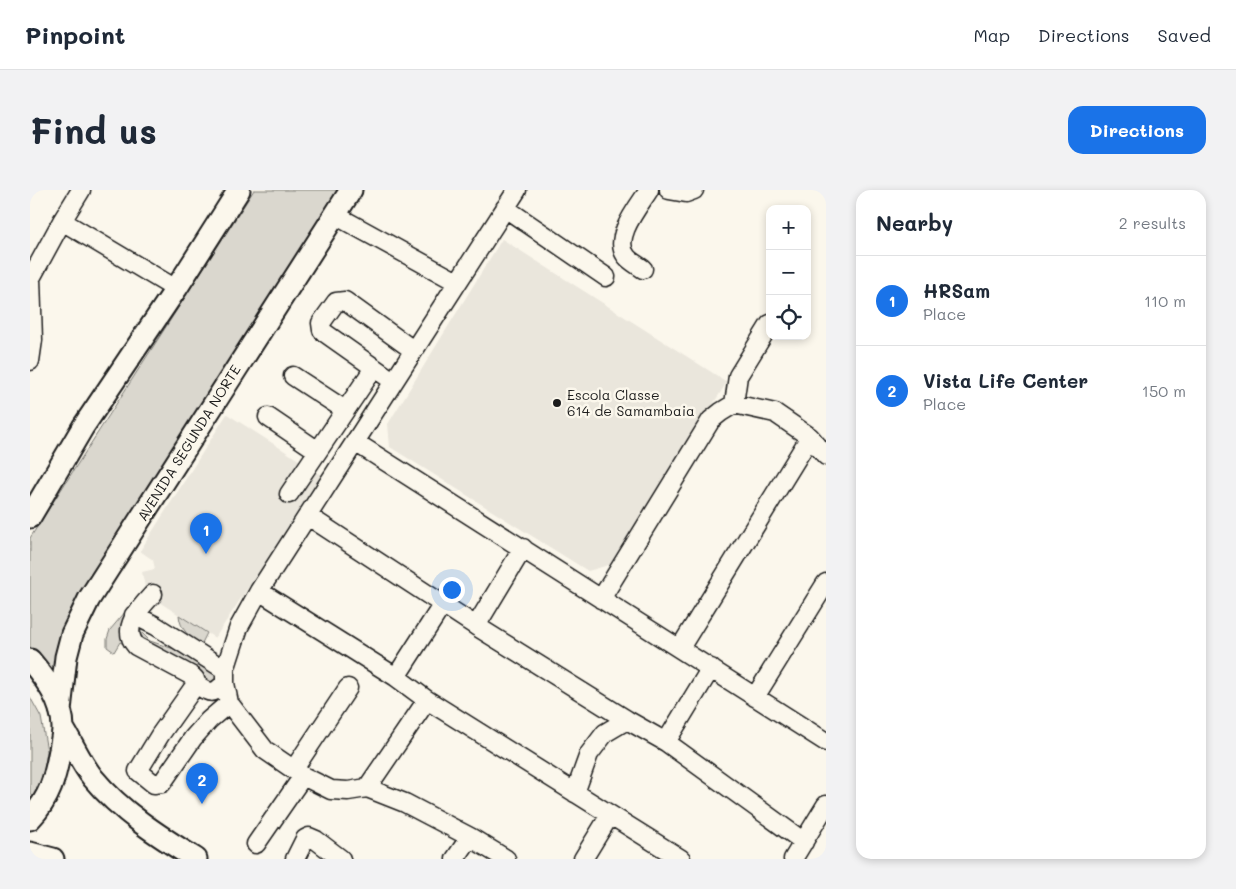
<!DOCTYPE html>
<meta charset="utf-8">
<style>
:root{--surface:#fff;--page:#f2f2f3;--text:#1f2937;--muted:#747a83;--line:#e0e1e3;--accent:#1a73e8}
body{margin:0;font-family:Mali,sans-serif;background:var(--page);color:var(--text)}
.controls{position:absolute;right:15px;top:15px;display:grid;overflow:hidden;border-radius:10px;box-shadow:0 2px 8px #0003}
.controls button{width:45px;height:45px;display:grid;place-items:center;padding:0;border:0;border-bottom:1px solid var(--line);background:var(--surface);color:var(--text);font:25px sans-serif}
.you{position:absolute;left:421px;top:399px;width:18px;height:18px;margin:-12px;border:4px solid #fff;border-radius:50%;background:#1a73e8;box-shadow:0 0 0 8px #1a73e833}
.badge{display:grid;place-items:center;width:32px;height:32px;border-radius:50%;background:var(--accent);color:#fff;font-size:16px;font-weight:700}
.pin{position:absolute;translate:-50% -41px;filter:drop-shadow(0 1px 2px #0008)}
.pin::after{content:'';position:absolute;top:26px;width:18px;height:15px;background:inherit;clip-path:polygon(0 0,100% 0,50% 100%)}
.list{margin:0;padding:0;list-style:none}
h2{display:flex;justify-content:space-between;align-items:center;height:65px;margin:0;padding:0 20px;font-size:21px}
h2 small{font-size:16px;font-weight:400;color:var(--muted)}
.list li{display:grid;grid-template-columns:32px 1fr auto;gap:15px;align-items:center;box-sizing:border-box;height:90px;padding:0 20px;border-top:1px solid var(--line)}
.list b{display:block;font-size:19px;white-space:nowrap}
.list p{margin:0;font-size:16px;white-space:nowrap;color:var(--muted)}
.list em{font-size:16px;font-style:normal;color:var(--muted)}
.icon{flex:none;width:28px;height:28px;fill:none;stroke:currentColor;stroke-width:2;stroke-linecap:round;stroke-linejoin:round}
.map{position:relative;flex:none;width:796px;height:669px;overflow:hidden;border-radius:15px}
header{display:flex;align-items:center;gap:30px;box-sizing:border-box;height:70px;padding:0 25px;background:var(--surface);border-bottom:1px solid var(--line)}
header strong{font-size:24px}
nav{display:flex;gap:28px;margin-inline-start:auto;font-size:18px}
.intro{display:flex;align-items:center;justify-content:space-between;box-sizing:border-box;height:120px;padding:0 30px}
h1{margin:0;font-size:35px}
.button{padding:12px 22px;border-radius:15px;background:var(--accent);color:#fff;font-size:18px;font-weight:700}
main{display:flex;gap:30px;padding:0 30px}
aside{flex:1;background:var(--surface);border-radius:15px;box-shadow:0 2px 8px #0003}
.map>svg:first-child{display:block}
</style>
<header>
<strong>Pinpoint</strong>
<nav><a>Map</a><a>Directions</a><a>Saved</a></nav>
</header>
<div class="intro"><h1>Find us</h1><a class="button">Directions</a></div>
<main>
<div class="map">
<svg width="796" height="669" viewBox="0 0 796 669">
<rect width="100%" height="100%" fill="#fbf7ec"/>
<filter id="ink" filterUnits="userSpaceOnUse"><feTurbulence type="fractalNoise" baseFrequency=".02" numOctaves="2"/><feDisplacementMap in="SourceGraphic" scale="10" xChannelSelector="R" yChannelSelector="G"/><feConvolveMatrix kernelMatrix="1 2 1 2 8 2 1 2 1" color-interpolation-filters="sRGB"/></filter>
<g filter="url(#ink)">
<path fill="#eae6dc" d="M 472,49 L 697,192 L 582,374 L 558,381 L 360,257 L 358,234 Z
M 197,224 L 292,285 L 185,448 L 129,412 L 132,409 L 130,400 L 116,402 L 112,382 L 125,379 L 123,370 L 110,361 Z"/>
<path fill="#dad7ce" stroke="#7b7a75" d="M 224,0 L 315,0 L 76,369 L 25,493 L 14,474 L 0,457 L 0,348 Z
M 112,402 L 116,403 L 98,443 L 156,491 L 155,492 L 90,452 L 84,462 L 77,457 L 77,449 L 80,440 Z
M 149,425 L 177,443 L 171,455 C 160,447 150,440 149,425 Z
M 111,437 L 111,442 L 120,451 L 144,459 L 186,485 L 187,491 L 181,495 L 119,458 L 104,441 Z
M 0,507 L 11,527 L 17,561 L 12,595 L 0,616 Z"/>
<g fill="none" stroke-linecap="round" stroke-linejoin="round">
<defs>
<path id="minor" d="M 487,0 L 325,252 L 796,552
M 639,0 L 656,3 L 664,0
M 475,18 L 576,87
M 305,25 L 427,92
M 32,31 L 146,99
M 613,79 C 608,75 601,72 597,67 C 581,49 609,16 619,0
M 0,171 L 3,150 L 1,88 L 32,31 L 51,0
M 263,186 L 315,220
M 363,191 L 295,143 L 292,140 L 291,133 L 306,112 L 315,111 L 383,160
M 704,214 L 708,186 L 740,134
M 238,227 L 288,261
M 325,252 L 229,401 L 209,437 L 195,480 L 195,493 L 199,513 L 235,560 L 273,586 L 301,600 L 318,601 L 337,598 L 375,613 L 440,647 L 476,669
M 259,304 L 344,178
M 278,326 L 446,436 L 597,530 L 636,552 L 774,652
M 229,401 L 366,487 L 397,510 L 651,669
M 123,404 C 110,418 90,438 106,456 L 162,486 L 165,489 L 166,494
M 571,409 L 681,230 L 691,222 L 704,214 L 745,223 L 780,247 L 796,266
M 104,425 L 126,436 L 195,480
M 446,436 L 493,358
M 650,458 L 780,247
M 366,487 L 413,414
M 195,493 C 182,506 180,503 166,494 L 130,545 L 108,581 L 124,594 L 132,593 L 163,548 L 179,530 L 199,513
M 725,507 L 796,393
M 636,552 L 681,478
M 264,579 L 318,498
M 337,598 L 397,510
M 545,603 L 559,564 L 575,543 L 597,530
M 226,654 L 273,586
M 265,669 L 275,649 L 279,647 L 286,650 L 311,669
M 425,669 L 440,647
M 553,669 L 580,625
M 763,669 L 796,615"/>
<path id="major" d="M 0,327 L 53,237 L 146,99 L 209,0
M 0,470 C 15,488 33,512 33,538 C 33,545 31,553 30,560 C 25,588 20,608 0,629
M 30,520 L 36,467 L 42,444 L 59,409 L 321,0
M 33,538 C 43,554 51,573 63,588 C 91,622 129,646 166,669
M 0,663 L 23,669"/>
</defs>
<use href="#minor" stroke="#1c1c1c" stroke-width="21"/>
<use href="#major" stroke="#1c1c1c" stroke-width="25"/>
<use href="#minor" stroke="#fbf7ec" stroke-width="18"/>
<use href="#major" stroke="#fbf7ec" stroke-width="21"/>
</g>
</g>
<circle fill="#1c1c1c" stroke="#fbf7ec" stroke-width="2" cx="527" cy="213" r="5"/>
<g text-anchor="middle" stroke-width="5" stroke-linejoin="round" paint-order="stroke">
<g font-size="14" fill="#1c1c1c" stroke="#fbf7ec" text-anchor="start">
<text x="537" y="210">Escola Classe<tspan x="537" dy="16">614 de Samambaia</tspan></text>
</g>
<g font-size="14" fill="#1c1c1c" stroke="#fbf7ec">
<text transform="translate(159 253) rotate(-58)" y="5">AVENIDA SEGUNDA NORTE</text>
</g>
</g>
</svg>
<div class="controls">
<button>+</button>
<button>−</button>
<button><svg class="icon" aria-label="locate" viewBox="0 0 24 24"><circle cx="12" cy="12" r="6"/><path d="M12 2v4M12 18v4M2 12h4M18 12h4"/></svg></button>
</div>
<div class="you"></div>
<div class="pin badge" style="left:176px;top:364px">1</div>
<div class="pin badge" style="left:172px;top:614px">2</div>
</div>
<aside>
<h2>Nearby<small>2 results</small></h2>
<ul class="list">
<li><span class="badge">1</span><div><b>HRSam</b><p>Place</p></div><em>110 m</em></li>
<li><span class="badge">2</span><div><b>Vista Life Center</b><p>Place</p></div><em>150 m</em></li>
</ul>
</aside>
</main>
